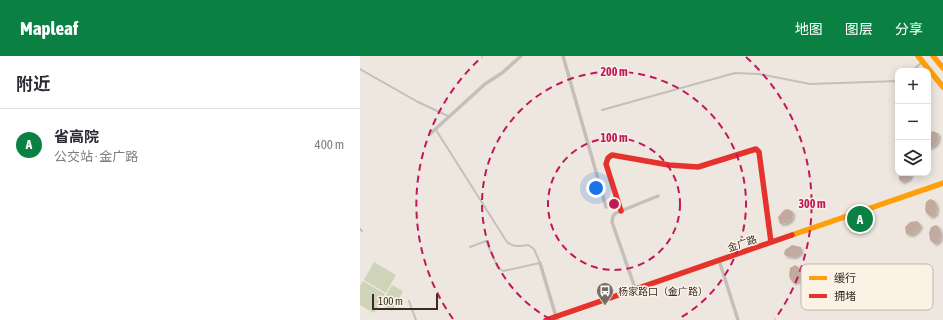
<!DOCTYPE html>
<html lang="zh">
<meta charset="utf-8">
<style>
:root{--surface:#fff;--page:#f7f7f7;--text:#2b2b33;--muted:#7c7c81;--line:#e1e1e2;--accent:#0b8043}
body{margin:0;font-family:"Asap Condensed","Noto Sans SC",sans-serif;background:var(--page);color:var(--text)}
.controls{position:absolute;right:12px;top:12px;display:grid;overflow:hidden;border-radius:8px;box-shadow:0 2px 10px #0003}
.controls button{width:36px;height:36px;display:grid;place-items:center;padding:0;border:0;border-bottom:1px solid var(--line);background:var(--surface);color:var(--text);font:20px sans-serif}
.scale{position:absolute;left:12px;bottom:10px;width:66px;box-sizing:border-box;padding-left:4px;border:2px solid #372c26;border-top:0;font-size:11px;line-height:14px;white-space:nowrap;color:#372c26;-webkit-text-stroke:3px #fbf2e5;paint-order:stroke}
.you{position:absolute;left:236px;top:132px;width:14px;height:14px;margin:-10px;border:3px solid #fff;border-radius:50%;background:#1a73e8;box-shadow:0 0 0 6px #1a73e833}
.badge{display:grid;place-items:center;width:26px;height:26px;border-radius:50%;background:var(--accent);color:#fff;font-size:13px;font-weight:700}
.pin{position:absolute;translate:-50% -50%;border:2px solid #fff;box-shadow:0 1px 4px #0006}
.list{margin:0;padding:0;list-style:none}
h2{display:flex;justify-content:space-between;align-items:center;height:52px;margin:0;padding:0 16px;font-size:17px}
h2 small{font-size:13px;font-weight:400;color:var(--muted)}
.list li{display:grid;grid-template-columns:26px 1fr auto;gap:12px;align-items:center;box-sizing:border-box;height:72px;padding:0 16px;border-top:1px solid var(--line)}
.list b{display:block;font-size:15px;white-space:nowrap}
.list p{margin:0;font-size:13px;white-space:nowrap;color:var(--muted)}
.list em{font-size:13px;font-style:normal;color:var(--muted)}
.icon{flex:none;width:22px;height:22px;fill:none;stroke:currentColor;stroke-width:2;stroke-linecap:round;stroke-linejoin:round}
.map{position:relative;flex:none;width:583px;height:264px;overflow:hidden}
header{display:flex;align-items:center;gap:24px;box-sizing:border-box;height:56px;padding:0 20px;background:var(--accent);color:#fff}
header strong{font-size:19px}
nav{display:flex;gap:22px;margin-inline-start:auto;font-size:14px}
main{display:flex}
aside{flex:1;background:var(--surface)}
.map>svg:first-child{display:block}
</style>
<header>
<strong>Mapleaf</strong>
<nav><a>地图</a><a>图层</a><a>分享</a></nav>
</header>
<main>
<aside>
<h2>附近<small></small></h2>
<ul class="list">
<li><span class="badge">A</span><div><b>省高院</b><p>公交站 · 金广路</p></div><em>400 m</em></li>
</ul>
</aside>
<div class="map">
<svg width="583" height="264" viewBox="0 0 583 264">
<defs>
<filter id="shadow"><feDropShadow dx="2" dy="2" stdDeviation="1" flood-color="#0004"/></filter>
</defs>
<rect width="100%" height="100%" fill="#eee7df"/>
<path fill="#ced4b7" d="M 14,206 L 36,219 L 26,237 L 4,224 Z
M 3,225 L 25,238 L 14,257 L 0,249 L 0,230 Z
M 32,229 L 43,235 L 32,255 L 21,248 Z"/>
<path fill="#c3aa9f" filter="url(#shadow)" d="M 573,75 L 579,78 L 578,85 L 574,90 L 568,92 L 568,78 Z
M 539,117 L 552,117 L 549,123 L 543,126 L 539,124 Z
M 570,143 L 575,145 L 577,151 L 576,158 L 571,161 L 566,157 L 565,153 L 566,146 Z
M 428,153 L 433,156 L 432,163 L 427,167 L 420,168 L 418,161 L 424,154 Z
M 557,165 L 561,169 L 558,175 L 552,179 L 546,178 L 545,171 L 550,166 Z
M 576,169 L 579,171 L 581,178 L 580,184 L 575,188 L 570,184 L 569,177 L 571,171 Z
M 432,189 L 441,191 L 441,197 L 435,201 L 426,200 L 424,198 L 425,194 Z
M 435,209 L 440,212 L 441,218 L 439,225 L 434,227 L 430,223 L 429,219 L 430,212 Z"/>
<g fill="none" stroke-linecap="round" stroke-linejoin="round">
<path stroke="#c6bfb8" stroke-width="2" d="M 0,13 L 58,46 L 88,60
M 552,15 L 562,6
M 242,54 L 375,17 L 399,18 L 450,28 L 538,25
M 76,74 L 147,186 C 154,192 160,190 168,189 L 174,193 L 180,207 L 143,215 L 138,212 L 126,185 L 110,191
M 0,173 L 2,175
M 49,245 L 56,264"/>
<path stroke="#c6bfb8" stroke-width="3.5" d="M 203,0 L 246,151
M 70,78 L 125,28 L 142,17 L 161,0
M 359,204 L 378,264
M 180,207 L 197,264
M 275,232 L 252,166 L 253,160 L 256,157 L 298,140"/>
<path stroke="#ff9f0a" stroke-width="5.5" d="M 558,0 L 583,31
M 573,0 L 583,12
M 432,179 L 583,127"/>
<path stroke="#e5322d" stroke-width="5.5" d="M 261,155 L 246,108 L 248,102 L 252,99 L 309,109 L 338,111 L 396,93 L 399,96 L 411,186
M 186,264 L 432,179"/>
</g>
<g fill="none" stroke="#c2185b" stroke-width="2" stroke-dasharray="7 5">
<circle cx="254" cy="148" r="66"/>
<path d="M190 263A132 132 0 1 1 318 263"/>
<path d="M93 263A198 198 0 0 1 122 1M386 1A198 198 0 0 1 415 263"/>
</g>
<defs>
<symbol id="bus-pin" viewBox="-11 -11 22 30"><path d="M0 17L-7.5 6A9.5 9.5 0 1 1 7.5 6Z" fill="#776d67" stroke="#fbf2e5"/><path d="M-5-6H5V4H4V6H2V4H-2V6H-4V4H-5ZM-3.5-4V0h7V-4ZM-3.5 1.2v1.5H-2V1.2ZM2 1.2v1.5H3.5V1.2Z" fill="#fff"/></symbol>
</defs>
<g fill-rule="evenodd">
<use href="#bus-pin" x="235" y="225" width="20" height="27"/>
</g>
<g text-anchor="middle" stroke-width="3" stroke-linejoin="round" paint-order="stroke">
<g font-size="10" fill="#372c26" stroke="#fbf2e5">
<text transform="translate(382 187) rotate(-19)" y="4">金广路</text>
</g>
<g font-size="10" fill="#372c26" stroke="#fbf2e5" text-anchor="start">
<text x="258" y="239">杨家路口（金广路）</text>
</g>
</g>
<rect x="441" y="208" width="132" height="46" rx="6" fill="#fbf2e5" stroke="#c0b7ac" stroke-width="1"/>
<rect x="449" y="220" width="18" height="4" fill="#ff9f0a"/>
<rect x="449" y="238" width="18" height="4" fill="#e5322d"/>
<g font-size="11" fill="#372c26">
<text x="474" y="226">缓行</text>
<text x="474" y="244">拥堵</text>
</g>
<circle cx="254" cy="148" r="6" fill="#c2185b" stroke="#fbf2e5" stroke-width="2"/>
<g font-size="12" text-anchor="middle" font-weight="bold" fill="#c2185b" stroke="#fbf2e5" stroke-width="3" stroke-linejoin="round" paint-order="stroke">
<text x="254" y="20">200 m</text>
<text x="254" y="86">100 m</text>
<text x="452" y="152">300 m</text>
</g>
</svg>
<div class="controls">
<button>+</button>
<button>−</button>
<button><svg class="icon" aria-label="layers" viewBox="0 0 24 24"><path d="M12 4l9 5-9 5-9-5zM3 14l9 5 9-5"/></svg></button>
</div>
<div class="scale">100 m</div>
<div class="you"></div>
<div class="pin badge" style="left:500px;top:163px">A</div>
</div>
</main>
